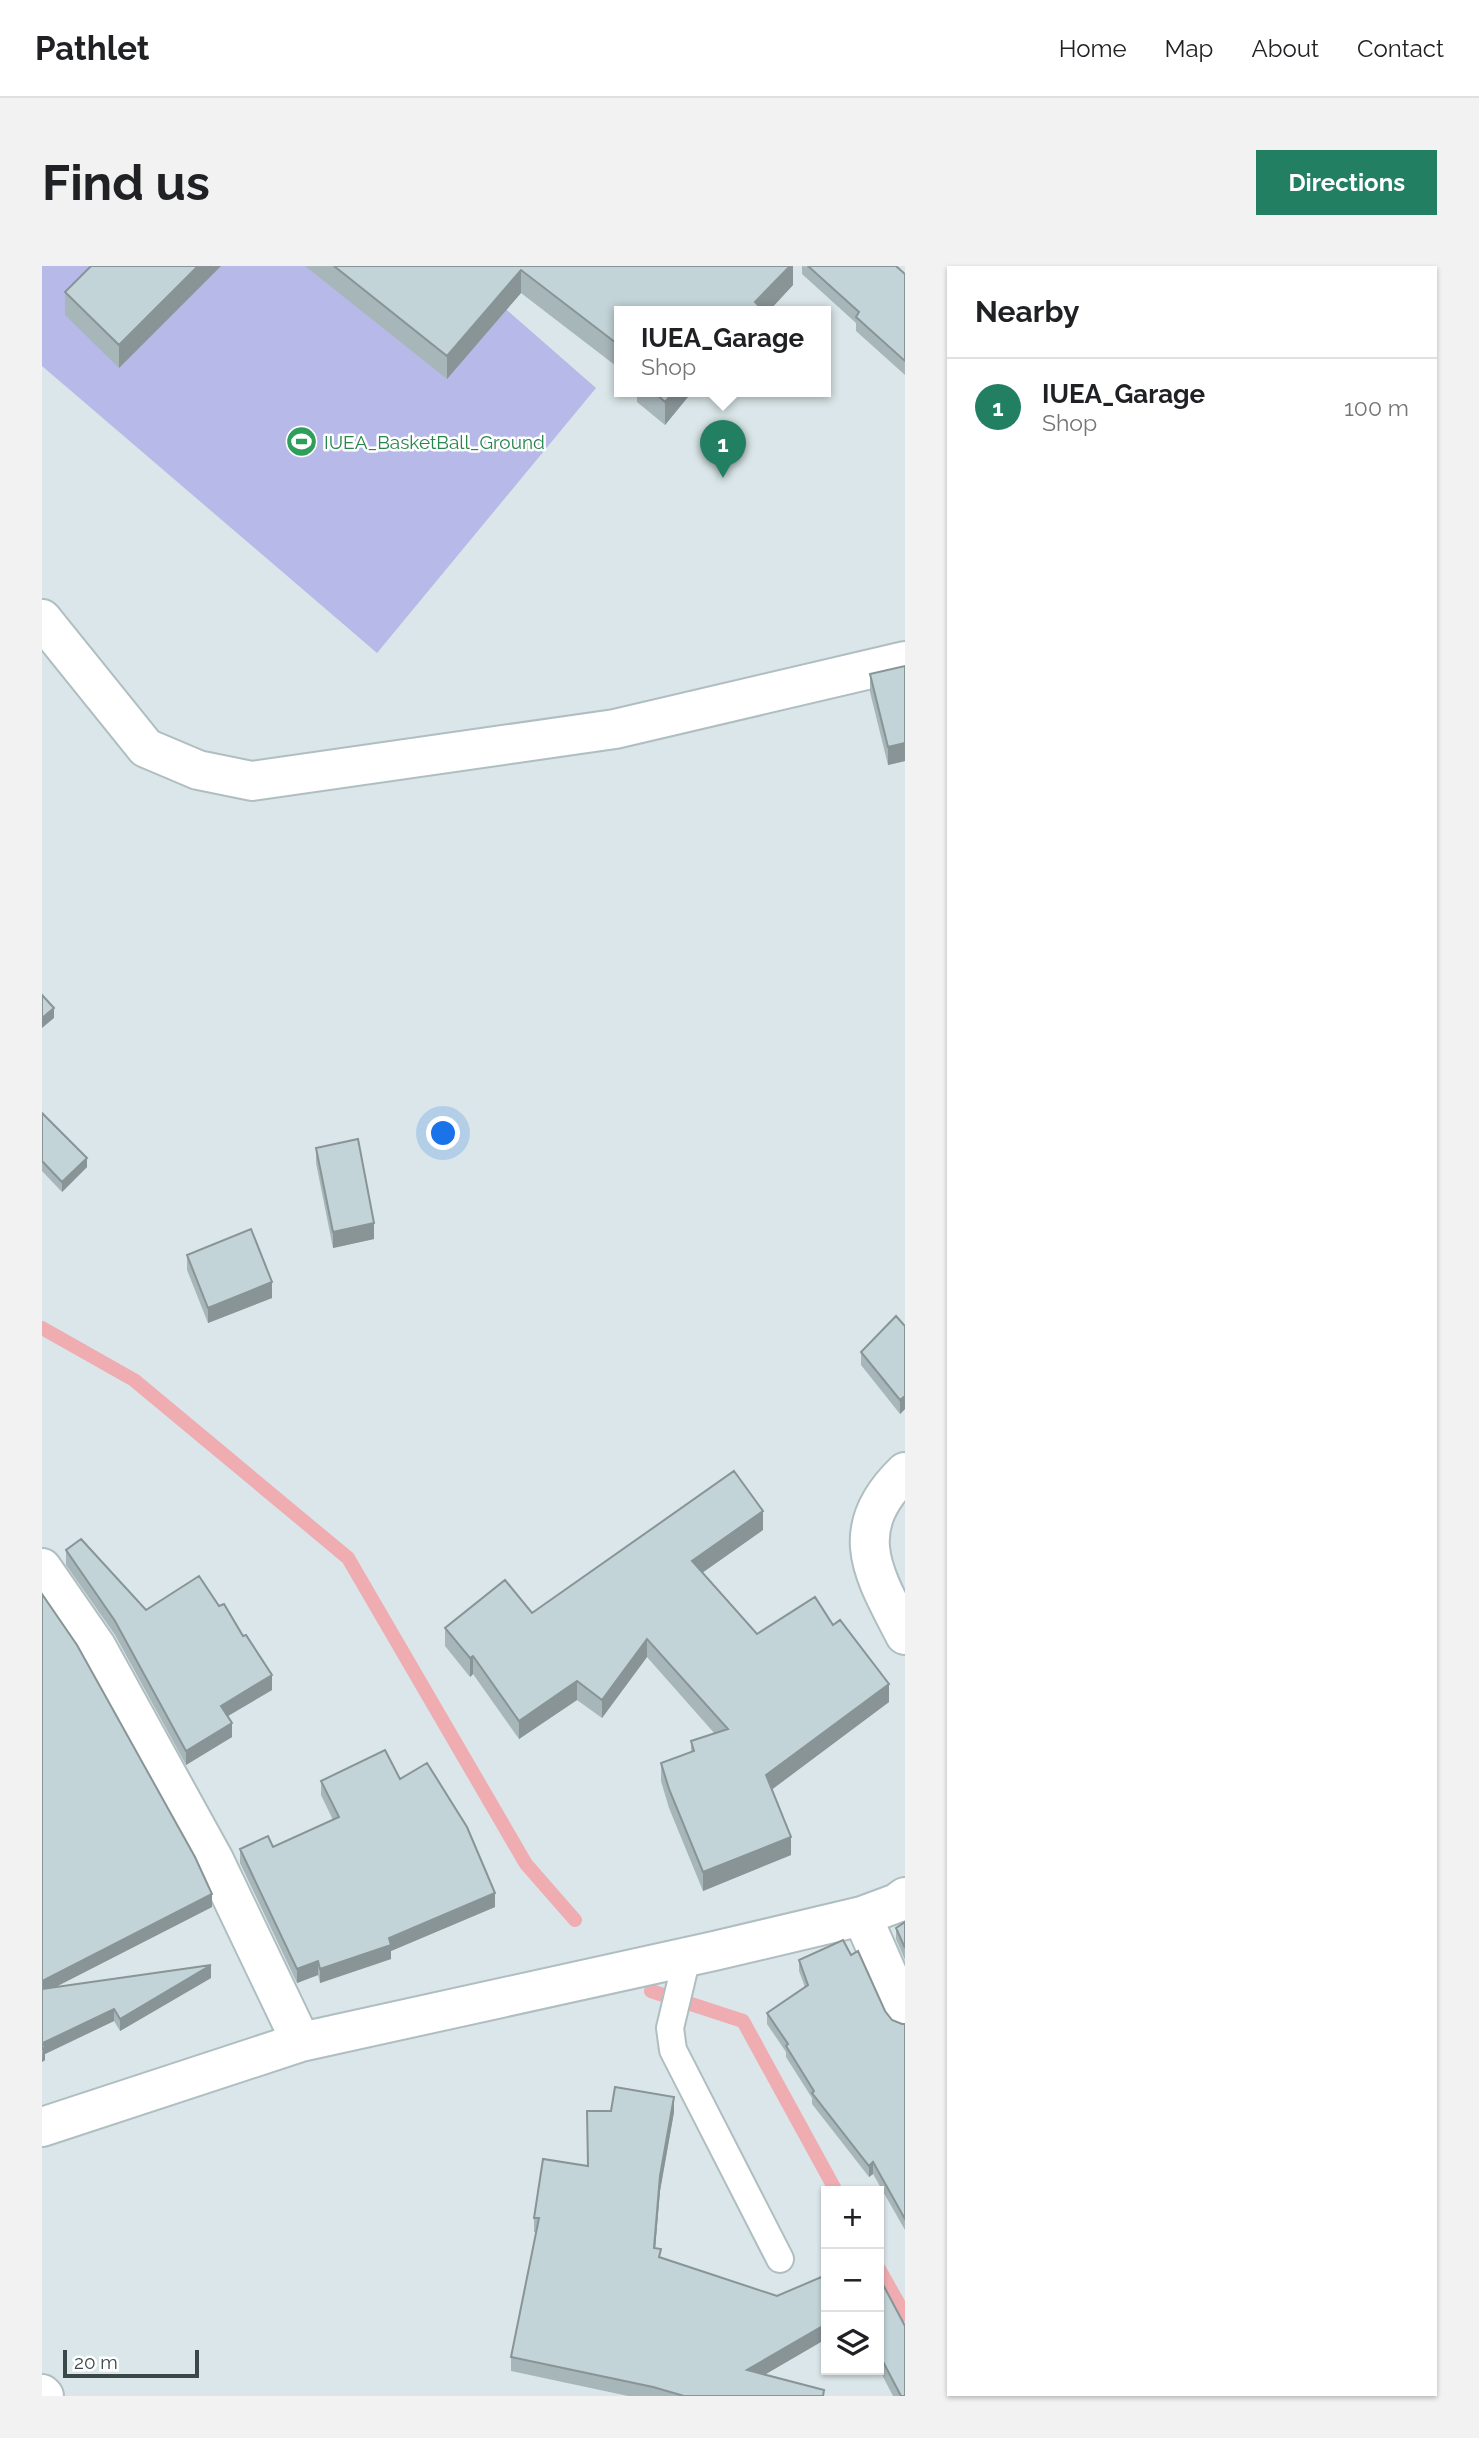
<!DOCTYPE html>
<meta charset="utf-8">
<style>
:root{--surface:#fff;--page:#f2f2f2;--text:#202124;--muted:#757577;--line:#e0e0e0;--accent:#237f62}
body{margin:0;font-family:Raleway,sans-serif;background:var(--page);color:var(--text)}
.controls{position:absolute;right:21px;bottom:21px;display:grid;overflow:hidden;border-radius:0px;box-shadow:0 2px 5px #0004}
.controls button{width:63px;height:63px;display:grid;place-items:center;padding:0;border:0;border-bottom:2px solid var(--line);background:var(--surface);color:var(--text);font:35px sans-serif}
.scale{position:absolute;left:21px;bottom:18px;width:136px;box-sizing:border-box;padding-left:7px;border:4px solid #3a484a;border-top:0;font-size:19px;line-height:24px;white-space:nowrap;color:#3a484a;-webkit-text-stroke:5px #fff;paint-order:stroke}
.you{position:absolute;left:402px;top:868px;width:24px;height:24px;margin:-18px;border:5px solid #fff;border-radius:50%;background:#1a73e8;box-shadow:0 0 0 10px #1a73e833}
.badge{display:grid;place-items:center;width:46px;height:46px;border-radius:50%;background:var(--accent);color:#fff;font-size:23px;font-weight:700}
.pin{position:absolute;translate:-50% -58px;filter:drop-shadow(0 2px 4px #0008)}
.pin::after{content:'';position:absolute;top:37px;width:24px;height:21px;background:inherit;clip-path:polygon(0 0,100% 0,50% 100%)}
.popup{position:absolute;left:572px;top:40px;width:217px;height:91px;box-sizing:border-box;display:grid;place-content:center;border-radius:0px;background:var(--surface);filter:drop-shadow(0 2px 5px #0005);font-size:23px;white-space:nowrap;color:var(--muted)}
.popup b{font-size:26px;color:var(--text)}
.popup::after{content:'';position:absolute;left:50%;top:100%;margin-left:-14px;border:14px solid transparent;border-top-color:var(--surface)}
.list{margin:0;padding:0;list-style:none}
h2{display:flex;justify-content:space-between;align-items:center;height:91px;margin:0;padding:0 28px;font-size:30px}
h2 small{font-size:23px;font-weight:400;color:var(--muted)}
.list li{display:grid;grid-template-columns:46px 1fr auto;gap:21px;align-items:center;box-sizing:border-box;height:98px;padding:0 28px;border-top:2px solid var(--line)}
.list b{display:block;font-size:26px;white-space:nowrap}
.list p{margin:0;font-size:23px;white-space:nowrap;color:var(--muted)}
.list em{font-size:23px;font-style:normal;color:var(--muted)}
.icon{flex:none;width:38px;height:38px;fill:none;stroke:currentColor;stroke-width:2;stroke-linecap:round;stroke-linejoin:round}
.map{position:relative;flex:none;width:863px;height:2130px;overflow:hidden;border-radius:0px}
header{display:flex;align-items:center;gap:42px;box-sizing:border-box;height:98px;padding:0 35px;background:var(--surface);border-bottom:2px solid var(--line)}
header strong{font-size:33px}
nav{display:flex;gap:38px;margin-inline-start:auto;font-size:24px}
.intro{display:flex;align-items:center;justify-content:space-between;box-sizing:border-box;height:168px;padding:0 42px}
h1{margin:0;font-size:49px}
.button{padding:18px 32px;border-radius:0px;background:var(--accent);color:#fff;font-size:24px;font-weight:700}
main{display:flex;gap:42px;padding:0 42px}
aside{flex:1;background:var(--surface);border-radius:0px;box-shadow:0 2px 5px #0004}
.map>svg:first-child{display:block}
</style>
<header>
<strong>Pathlet</strong>
<nav><a>Home</a><a>Map</a><a>About</a><a>Contact</a></nav>
</header>
<div class="intro"><h1>Find us</h1><a class="button">Directions</a></div>
<main>
<div class="map">
<svg width="863" height="2130" viewBox="0 0 863 2130">
<rect width="100%" height="100%" fill="#ecf4f5"/>
<path fill="#dae6e9" fill-rule="evenodd" d="M 0,0 L 863,0 L 863,2130 L 0,2130 ZM 578,46 L 784,46 L 784,126 L 578,126 ZM 784,1925 L 837,1925 L 837,2104 L 784,2104 Z"/>
<path fill="#b7b9e8" d="M 0,0 L 399,0 L 426,10 L 554,122 L 335,387 L 0,100 Z"/>
<g fill="none" stroke-linecap="round" stroke-linejoin="round">
<path stroke="#efacb1" stroke-width="14" d="M 0,1062 L 92,1114 L 306,1292 L 484,1598 L 533,1654
M 609,1725 L 701,1755 L 794,1925
M 837,2003 L 863,2049"/>
<defs>
<path id="lane" d="M 645,1691 L 628,1762 L 631,1784 L 738,1993"/>
<path id="street" d="M 0,353 L 104,482 L 156,504 L 210,515 L 573,463 L 863,395
M 863,1206 C 803,1264 831,1307 863,1369
M 0,1302 L 54,1380 L 172,1594 L 259,1776
M 820,1650 L 863,1748
M 0,1861 L 259,1776 L 672,1685 L 820,1650 L 855,1637 L 863,1631
M 0,2128 L 2,2130"/>
</defs>
<use href="#lane" stroke="#afbec1" stroke-width="30"/>
<use href="#street" stroke="#afbec1" stroke-width="42"/>
<use href="#lane" stroke="#fff" stroke-width="26"/>
<use href="#street" stroke="#fff" stroke-width="38"/>
</g>
<path fill="#a7b6b9" d="M 49,0 L 179,0 L 77,102 L 23,49 L 23,26 Z
M 263,0 L 751,0 L 751,19 L 726,46 L 578,46 L 578,103 L 479,27 L 405,113 Z
M 760,0 L 863,8 L 863,109 L 814,65 L 814,57 L 760,8 Z
M 595,126 L 650,126 L 623,159 L 595,136 Z
M 863,400 L 863,495 L 846,499 L 828,426 L 828,408 Z
M 0,847 L 45,901 L 20,926 L 0,905 Z
M 274,882 L 332,973 L 291,982 L 274,897 Z
M 145,989 L 230,1032 L 166,1057 L 145,1004 Z
M 863,1060 L 863,1143 L 858,1148 L 819,1099 L 819,1086 Z
M 721,1264 L 660,1307 L 715,1368 L 791,1359 L 847,1436 L 730,1523 L 749,1589 L 661,1625 L 627,1542 L 619,1515 L 619,1497 L 649,1486 L 649,1475 L 673,1468 L 605,1391 L 560,1452 L 535,1434 L 477,1473 L 431,1408 L 428,1411 L 403,1380 L 403,1362 L 490,1347 Z
M 24,1284 L 104,1344 L 177,1340 L 230,1424 L 186,1450 L 190,1471 L 144,1499 L 73,1369 L 24,1299 Z
M 0,1328 L 170,1641 L 13,1721 L 169,1712 L 78,1765 L 72,1755 L 3,1788 L 3,1794 L 0,1796 Z
M 358,1513 L 453,1641 L 349,1685 L 349,1693 L 278,1717 L 276,1709 L 255,1717 L 198,1597 L 198,1583 L 231,1581 L 291,1554 L 279,1529 L 279,1515 Z
M 863,1656 L 863,1694 L 854,1673 L 854,1662 Z
M 809,1689 L 843,1745 L 850,1754 L 860,1758 L 863,1758 L 863,1964 L 831,1908 L 827,1911 L 770,1838 L 770,1832 L 744,1791 L 744,1786 L 725,1758 L 725,1747 L 763,1721 L 757,1705 L 757,1694 Z
M 632,1846 L 618,1925 L 613,1982 L 619,1992 L 735,2030 L 784,2009 L 784,2073 L 722,2109 L 782,2130 L 586,2130 L 469,2105 L 469,2091 L 495,1966 L 492,1966 L 492,1952 L 546,1900 Z
M 837,2011 L 863,2130 L 851,2130 L 837,2103 Z"/>
<path fill="#889496" d="M 156,0 L 179,0 L 77,102 L 77,79 Z
M 748,0 L 751,0 L 751,19 L 726,46 L 712,46 L 713,36 Z
M 479,4 L 479,27 L 405,113 L 405,90 Z
M 631,126 L 650,126 L 623,159 L 623,136 Z
M 863,477 L 863,495 L 846,499 L 846,481 Z
M 12,742 L 12,752 L 0,762 L 0,752 Z
M 45,892 L 45,901 L 20,926 L 20,916 Z
M 332,957 L 332,973 L 291,982 L 291,966 Z
M 230,1016 L 230,1032 L 166,1057 L 166,1042 Z
M 863,1130 L 863,1143 L 858,1148 L 858,1134 Z
M 721,1245 L 721,1264 L 650,1314 L 650,1295 Z
M 605,1373 L 605,1391 L 560,1452 L 560,1434 Z
M 431,1390 L 431,1408 L 428,1411 L 428,1392 Z
M 230,1409 L 230,1424 L 179,1454 L 179,1440 Z
M 535,1415 L 535,1434 L 477,1473 L 477,1455 Z
M 847,1418 L 847,1436 L 724,1528 L 724,1509 Z
M 190,1457 L 190,1471 L 144,1499 L 144,1485 Z
M 749,1571 L 749,1589 L 661,1625 L 661,1606 Z
M 453,1627 L 453,1641 L 349,1685 L 349,1693 L 278,1717 L 278,1703 Z
M 170,1628 L 170,1641 L 0,1728 L 0,1715 Z
M 276,1695 L 276,1709 L 255,1717 L 255,1703 Z
M 169,1699 L 169,1712 L 78,1765 L 78,1753 Z
M 72,1743 L 72,1755 L 3,1788 L 3,1794 L 0,1796 L 1,1777 Z
M 632,1831 L 632,1846 L 618,1925 L 612,1996 L 612,1982 L 618,1910 Z
M 831,1896 L 831,1908 L 827,1911 L 827,1900 Z
M 784,2058 L 784,2073 L 705,2119 L 705,2104 Z"/>
<path fill="#c2d4d7" stroke="#889496" stroke-width="2" d="M 49,0 L 156,0 L 77,79 L 23,26 Z
M 292,0 L 748,0 L 713,36 L 717,40 L 712,46 L 578,46 L 578,80 L 479,4 L 405,90 Z
M 766,0 L 854,0 L 863,8 L 863,95 L 814,51 L 817,46 Z
M 612,126 L 631,126 L 623,136 Z
M 863,400 L 863,477 L 846,481 L 828,408 Z
M 0,729 L 12,742 L 0,752 Z
M 0,847 L 45,892 L 20,916 L 0,895 Z
M 316,873 L 332,957 L 291,966 L 274,882 Z
M 209,963 L 230,1016 L 166,1042 L 145,989 Z
M 854,1050 L 863,1060 L 863,1130 L 858,1134 L 819,1086 Z
M 692,1205 L 721,1245 L 650,1295 L 715,1368 L 773,1331 L 791,1359 L 798,1354 L 847,1418 L 724,1509 L 749,1571 L 661,1606 L 627,1523 L 619,1497 L 652,1485 L 649,1475 L 686,1463 L 605,1373 L 560,1434 L 535,1415 L 477,1455 L 431,1390 L 428,1392 L 403,1362 L 463,1314 L 490,1347 Z
M 39,1273 L 104,1344 L 157,1310 L 177,1340 L 182,1338 L 201,1370 L 204,1369 L 230,1409 L 179,1440 L 190,1457 L 144,1485 L 73,1355 L 24,1284 Z
M 0,1328 L 35,1379 L 153,1591 L 170,1628 L 0,1715 Z
M 343,1484 L 358,1513 L 385,1497 L 425,1561 L 453,1627 L 347,1672 L 349,1679 L 278,1703 L 276,1695 L 255,1703 L 198,1583 L 226,1570 L 231,1581 L 297,1551 L 279,1515 Z
M 863,1656 L 863,1682 L 854,1662 Z
M 801,1674 L 809,1689 L 816,1685 L 843,1745 L 850,1754 L 860,1758 L 863,1758 L 863,1953 L 831,1896 L 827,1900 L 770,1827 L 772,1825 L 744,1780 L 746,1778 L 725,1747 L 766,1719 L 757,1694 Z
M 169,1699 L 78,1753 L 72,1743 L 1,1777 L 3,1781 L 0,1783 L 0,1723 Z
M 573,1821 L 632,1831 L 618,1910 L 612,1982 L 619,1983 L 617,1991 L 735,2030 L 784,2009 L 784,2058 L 705,2104 L 782,2124 L 781,2130 L 642,2130 L 611,2121 L 469,2091 L 497,1952 L 492,1952 L 501,1893 L 546,1900 L 545,1845 L 569,1845 Z
M 837,2011 L 863,2060 L 863,2130 L 859,2130 L 837,2088 Z"/>
<defs>
<symbol id="stadium-disc" viewBox="-11 -11 22 22"><circle r="9.5" fill="#2e9e5b" stroke="#fff"/><path d="M0-5a6.5 5 0 1 0 0 10a6.5 5 0 1 0 0-10ZM-3.5-1.8h7v3.6h-7Z" fill="#fff"/></symbol>
</defs>
<g fill-rule="evenodd">
<use href="#stadium-disc" x="242" y="158" width="35" height="35"/>
</g>
<g text-anchor="middle" stroke-width="5" stroke-linejoin="round" paint-order="stroke">
<g font-size="19" fill="#27864d" stroke="#fff" text-anchor="start">
<text x="282" y="183">IUEA_BasketBall_Ground</text>
</g>
</g>
</svg>
<div class="controls">
<button>+</button>
<button>−</button>
<button><svg class="icon" aria-label="layers" viewBox="0 0 24 24"><path d="M12 4l9 5-9 5-9-5zM3 14l9 5 9-5"/></svg></button>
</div>
<div class="scale">20 m</div>
<div class="you"></div>
<div class="pin badge" style="left:681px;top:212px">1</div>
<div class="popup"><b>IUEA_Garage</b>Shop</div>
</div>
<aside>
<h2>Nearby<small></small></h2>
<ul class="list">
<li><span class="badge">1</span><div><b>IUEA_Garage</b><p>Shop</p></div><em>100 m</em></li>
</ul>
</aside>
</main>
